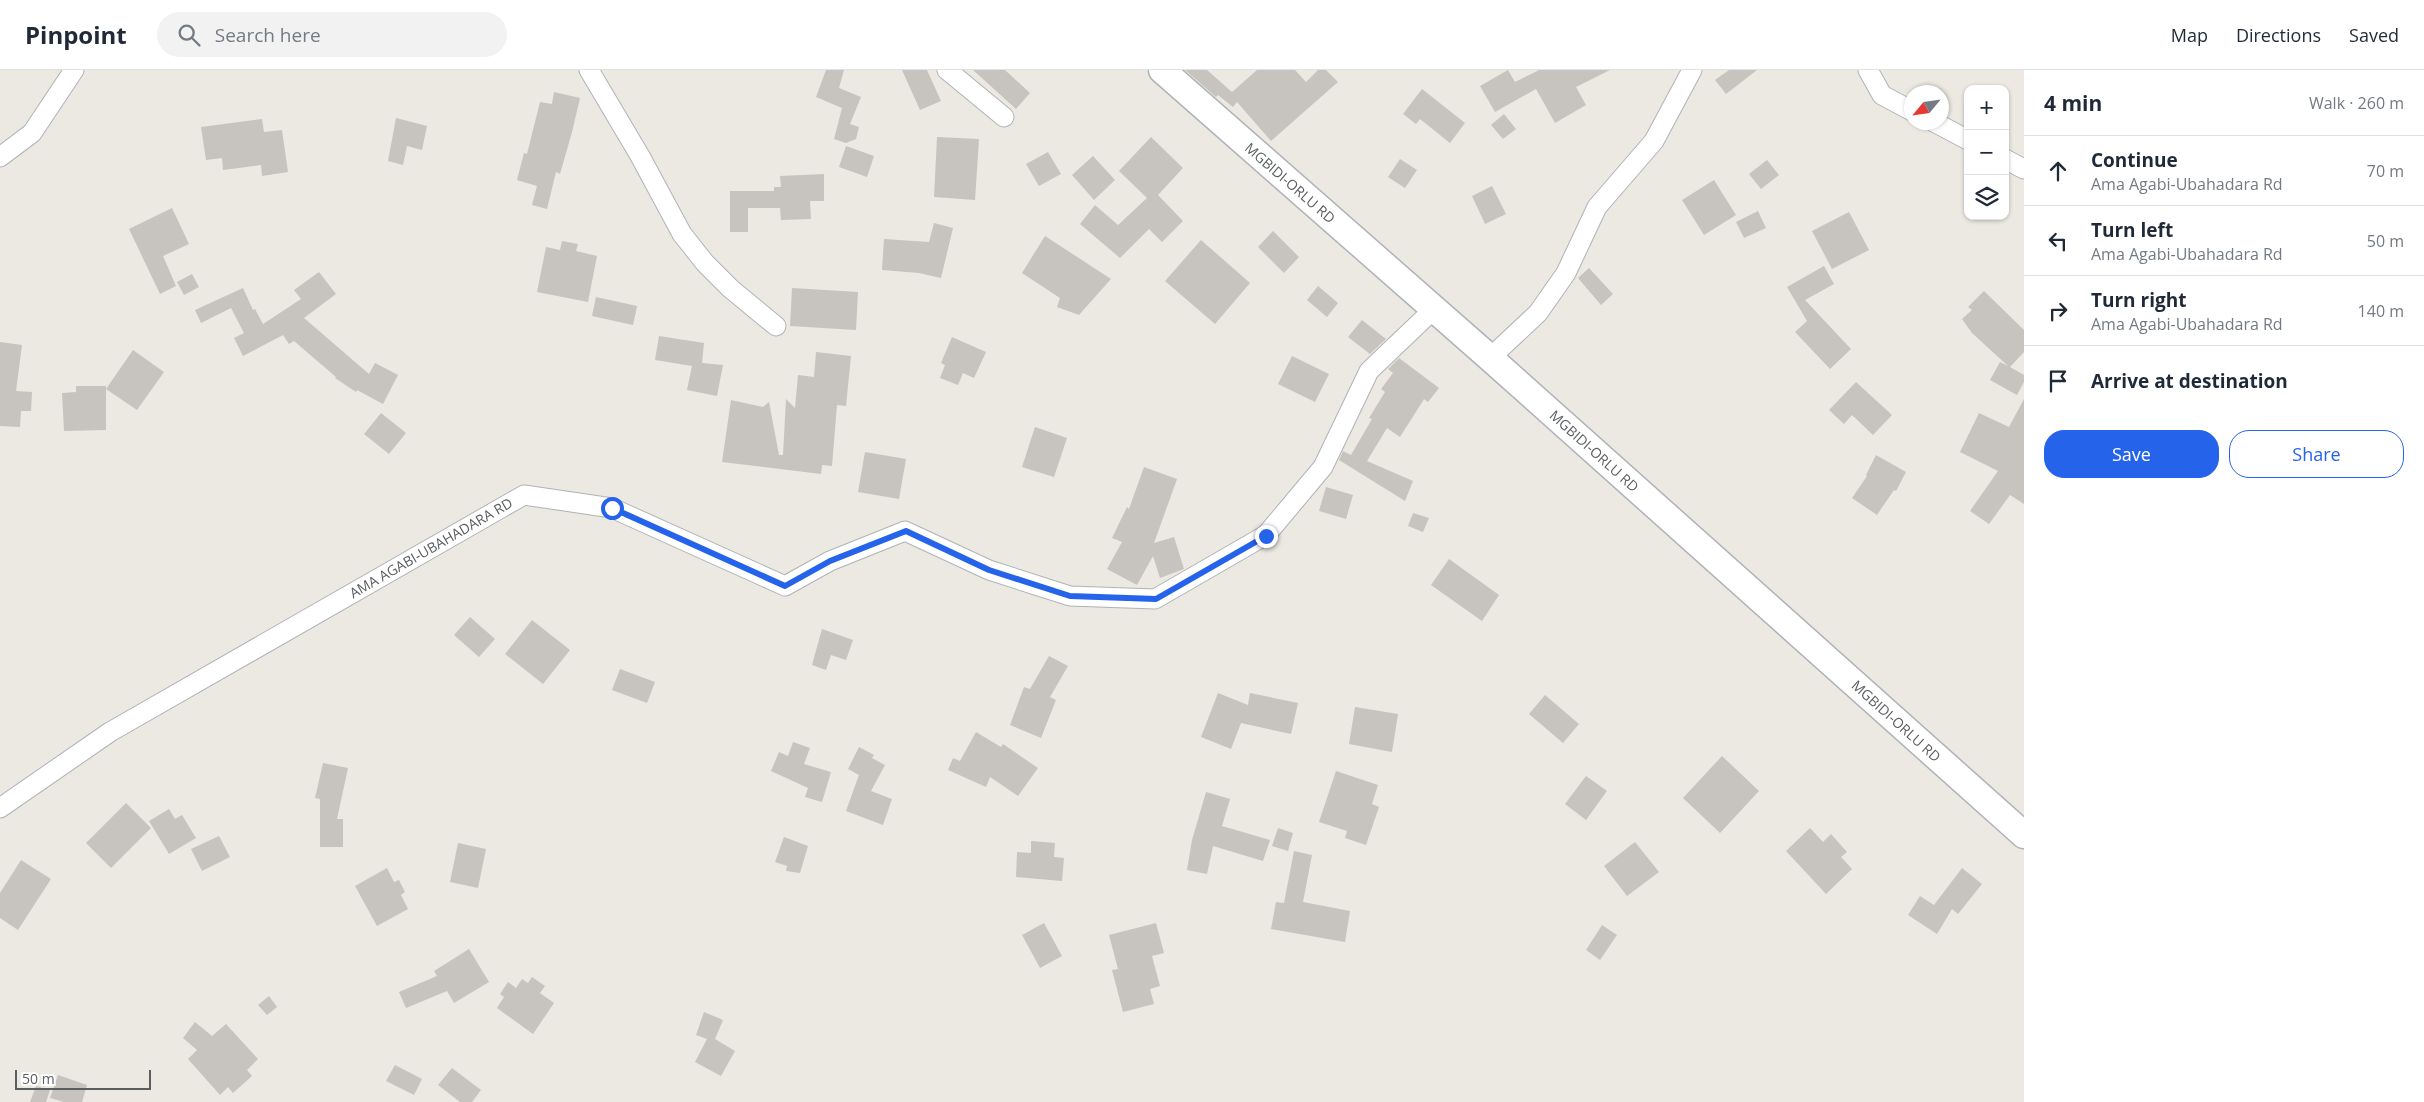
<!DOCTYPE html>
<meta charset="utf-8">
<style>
:root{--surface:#fff;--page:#f2f2f3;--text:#1f2937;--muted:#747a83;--line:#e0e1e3;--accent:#2563eb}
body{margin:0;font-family:"Open Sans",sans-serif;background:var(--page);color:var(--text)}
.controls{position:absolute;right:15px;top:15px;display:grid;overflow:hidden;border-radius:10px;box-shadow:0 1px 4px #0004}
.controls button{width:45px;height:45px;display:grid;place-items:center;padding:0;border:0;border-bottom:1px solid var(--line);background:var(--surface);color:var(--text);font:25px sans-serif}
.compass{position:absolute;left:1904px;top:15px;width:45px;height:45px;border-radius:50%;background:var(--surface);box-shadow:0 1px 4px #0004;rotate:241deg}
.scale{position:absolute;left:15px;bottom:12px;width:136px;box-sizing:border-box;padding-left:5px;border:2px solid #5a5e61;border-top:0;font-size:14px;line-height:18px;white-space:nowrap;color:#5a5e61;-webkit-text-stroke:4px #fff;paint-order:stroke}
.stop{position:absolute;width:15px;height:15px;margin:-11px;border:4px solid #2563eb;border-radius:50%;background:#fff}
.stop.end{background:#2563eb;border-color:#fff;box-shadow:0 1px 5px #0008}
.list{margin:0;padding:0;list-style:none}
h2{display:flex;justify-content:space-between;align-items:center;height:65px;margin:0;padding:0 20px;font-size:21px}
h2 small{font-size:16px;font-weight:400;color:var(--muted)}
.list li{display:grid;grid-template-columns:32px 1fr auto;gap:15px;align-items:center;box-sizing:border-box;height:70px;padding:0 20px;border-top:1px solid var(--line)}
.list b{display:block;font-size:19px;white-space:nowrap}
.list p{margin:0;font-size:16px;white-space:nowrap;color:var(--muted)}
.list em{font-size:16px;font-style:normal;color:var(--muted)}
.actions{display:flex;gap:10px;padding:15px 20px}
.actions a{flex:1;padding:11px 0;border:1px solid var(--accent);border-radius:20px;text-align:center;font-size:18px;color:var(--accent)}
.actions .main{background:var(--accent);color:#fff}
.icon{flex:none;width:28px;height:28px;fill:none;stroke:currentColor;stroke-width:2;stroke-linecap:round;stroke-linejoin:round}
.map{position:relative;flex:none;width:2024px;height:1032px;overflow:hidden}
header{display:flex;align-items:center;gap:30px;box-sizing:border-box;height:70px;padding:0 25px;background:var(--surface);border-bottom:1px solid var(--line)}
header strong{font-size:24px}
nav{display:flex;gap:28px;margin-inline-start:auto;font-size:18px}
.search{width:350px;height:45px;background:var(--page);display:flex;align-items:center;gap:12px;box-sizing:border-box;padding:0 18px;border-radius:28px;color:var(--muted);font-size:19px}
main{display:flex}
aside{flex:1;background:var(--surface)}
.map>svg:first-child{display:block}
</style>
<header>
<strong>Pinpoint</strong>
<div class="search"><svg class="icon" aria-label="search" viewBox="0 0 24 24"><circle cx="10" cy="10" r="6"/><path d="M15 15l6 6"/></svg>Search here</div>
<nav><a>Map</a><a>Directions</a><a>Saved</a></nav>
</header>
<main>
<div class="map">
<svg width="2024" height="1032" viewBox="0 0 2024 1032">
<rect width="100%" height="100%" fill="#ebe9e2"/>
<path fill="#c7c3bf" d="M 826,0 L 844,0 L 839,18 L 861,27 L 850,54 L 859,57 L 856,69 L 846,73 L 834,69 L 842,38 L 816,27 Z
M 902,0 L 927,0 L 941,31 L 920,40 Z
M 973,0 L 1005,0 L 1030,23 L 1016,39 Z
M 1185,0 L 1207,0 L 1232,22 L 1257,0 L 1295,0 L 1306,12 L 1318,0 L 1326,0 L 1338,12 L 1271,71 L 1237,32 L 1233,37 L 1218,25 L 1216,27 Z
M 1508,0 L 1515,12 L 1539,0 L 1610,0 L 1576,17 L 1586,35 L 1555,53 L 1536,19 L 1495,42 L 1480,16 Z
M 1729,0 L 1757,0 L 1726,24 L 1715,10 Z
M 1422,19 L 1465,53 L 1450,73 L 1420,49 L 1416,54 L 1403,44 Z
M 554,22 L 580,28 L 572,62 L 560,104 L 556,102 L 547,139 L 532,135 L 537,116 L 517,110 L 524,83 L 527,84 L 540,32 L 552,34 Z
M 1504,44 L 1516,59 L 1503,69 L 1491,55 Z
M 396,48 L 427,56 L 422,80 L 407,76 L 403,95 L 388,91 Z
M 262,49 L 264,62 L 282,60 L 288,102 L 262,106 L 261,95 L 223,100 L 222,88 L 206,90 L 201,57 Z
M 937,67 L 979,69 L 975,130 L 934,127 Z
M 1151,67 L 1183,98 L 1158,125 L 1183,151 L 1162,172 L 1149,159 L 1120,188 L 1080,154 L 1095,135 L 1118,155 L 1147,128 L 1119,101 Z
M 846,76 L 874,86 L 867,107 L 839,97 Z
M 1048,82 L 1061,104 L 1039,116 L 1026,94 Z
M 1093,86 L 1115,110 L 1094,130 L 1072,105 Z
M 1400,89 L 1417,100 L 1405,118 L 1388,107 Z
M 1767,90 L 1779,105 L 1761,119 L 1749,104 Z
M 824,104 L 824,131 L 810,131 L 811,149 L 781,150 L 780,138 L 748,138 L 748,162 L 730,162 L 730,121 L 774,121 L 774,117 L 781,117 L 780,106 Z
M 1714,110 L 1736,145 L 1704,165 L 1682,130 Z
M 1492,116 L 1506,144 L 1485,154 L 1472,126 Z
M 172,138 L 189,174 L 163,186 L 176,216 L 160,224 L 129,159 Z
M 1758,141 L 1766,158 L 1744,168 L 1736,152 Z
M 1849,142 L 1869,180 L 1832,199 L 1812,161 Z
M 934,153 L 953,158 L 941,208 L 919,203 L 882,200 L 884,169 L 929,172 Z
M 1273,161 L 1299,187 L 1284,203 L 1258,177 Z
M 1045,166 L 1111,209 L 1079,245 L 1057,237 L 1060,228 L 1022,203 Z
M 1201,170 L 1250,213 L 1215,254 L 1165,211 Z
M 562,171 L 578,174 L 576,181 L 597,186 L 588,232 L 537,222 L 546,177 L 560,180 Z
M 1824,196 L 1834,214 L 1805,230 L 1851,279 L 1830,299 L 1795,262 L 1807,251 L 1787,217 Z
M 1589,198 L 1613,224 L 1601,235 L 1578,208 Z
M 319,202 L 336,224 L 304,248 L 369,304 L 375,293 L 398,305 L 383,334 L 357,320 L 356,322 L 335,308 L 336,307 L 294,271 L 289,274 L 283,265 L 243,286 L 234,268 L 244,263 L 231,238 L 201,253 L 195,240 L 243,218 L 253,240 L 255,239 L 263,254 L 301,229 L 294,220 Z
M 192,204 L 199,217 L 184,225 L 177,212 Z
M 1318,216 L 1338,233 L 1327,247 L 1307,230 Z
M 792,218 L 858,222 L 856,260 L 790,256 Z
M 1984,221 L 2024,260 L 2024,282 L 2010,297 L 2024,305 L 2024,312 L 2017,325 L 1990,310 L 2000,292 L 2008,296 L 1972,263 L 1962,249 L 1972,240 L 1968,237 Z
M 596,227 L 637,236 L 633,255 L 592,246 Z
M 1362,250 L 1386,269 L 1370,284 L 1348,267 Z
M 659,266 L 704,273 L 702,293 L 723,295 L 717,326 L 687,320 L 692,296 L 655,290 Z
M 952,267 L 986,282 L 974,308 L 963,303 L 958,315 L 940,308 L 945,295 L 941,293 Z
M 0,272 L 22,275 L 16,321 L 32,322 L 31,341 L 21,341 L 20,357 L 0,356 Z
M 133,280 L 164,302 L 137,340 L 106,319 Z
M 816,282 L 851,286 L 846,336 L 837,335 L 832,396 L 822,395 L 821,404 L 722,392 L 731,330 L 763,337 L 769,332 L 779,385 L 783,385 L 786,329 L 795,338 L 798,305 L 814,307 Z
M 1292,286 L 1329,304 L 1315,332 L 1278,314 Z
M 1399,288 L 1439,318 L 1428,332 L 1424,329 L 1400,367 L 1387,358 L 1367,391 L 1413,411 L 1405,431 L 1339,390 L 1343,381 L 1351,385 L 1372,349 L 1369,348 L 1385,322 L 1381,319 L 1393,303 L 1388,299 Z
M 1856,312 L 1892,345 L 1873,365 L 1852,345 L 1844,354 L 1829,340 Z
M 76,316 L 106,316 L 106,360 L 64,361 L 62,323 L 76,322 Z
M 2024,329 L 2024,434 L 2010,425 L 1989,454 L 1970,441 L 1998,401 L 1960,382 L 1979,343 L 2009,357 Z
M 381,343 L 406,363 L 389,384 L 364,364 Z
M 1035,357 L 1067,368 L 1054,407 L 1022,397 Z
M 865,382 L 906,389 L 899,429 L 858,422 Z
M 1876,385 L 1906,402 L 1896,421 L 1894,420 L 1877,445 L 1852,428 L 1867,406 L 1866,405 Z
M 1144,397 L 1177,409 L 1154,473 L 1174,467 L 1184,499 L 1160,508 L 1153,486 L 1137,515 L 1107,499 L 1122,472 L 1112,468 L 1127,437 L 1129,439 Z
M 1326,417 L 1353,425 L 1346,449 L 1319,441 Z
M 1413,443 L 1429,448 L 1423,462 L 1408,456 Z
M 1449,489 L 1499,525 L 1482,551 L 1431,515 Z
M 470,547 L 495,569 L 479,587 L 454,565 Z
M 532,550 L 570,580 L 543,614 L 505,584 Z
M 822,559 L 853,570 L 846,590 L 831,585 L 826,600 L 812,595 Z
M 1049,586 L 1068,596 L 1050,627 L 1056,630 L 1041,668 L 1010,655 L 1024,617 L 1030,619 Z
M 620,599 L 655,612 L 647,633 L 612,620 Z
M 1218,623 L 1248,635 L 1250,623 L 1298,633 L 1291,664 L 1241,653 L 1231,679 L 1201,667 Z
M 1545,625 L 1579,654 L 1563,673 L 1529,644 Z
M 1355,637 L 1398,644 L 1392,682 L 1349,674 Z
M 976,662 L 1001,677 L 1003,674 L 1038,698 L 1018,726 L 990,707 L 986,717 L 948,700 L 953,688 L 960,691 Z
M 793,672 L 810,678 L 804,694 L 831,702 L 822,732 L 805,727 L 808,718 L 771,701 L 779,682 L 788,686 Z
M 859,677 L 874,685 L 872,688 L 885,695 L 871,721 L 892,729 L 883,755 L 846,741 L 859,705 L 848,699 Z
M 1722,686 L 1759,721 L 1720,763 L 1683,728 Z
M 323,693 L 348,698 L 337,749 L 343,749 L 343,777 L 320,777 L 320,729 L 315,728 Z
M 1336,701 L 1378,715 L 1372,734 L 1379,737 L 1366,775 L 1345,768 L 1347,761 L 1319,752 Z
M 1586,706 L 1607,721 L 1586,750 L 1565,734 Z
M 1206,722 L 1230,729 L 1222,756 L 1270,770 L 1263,791 L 1213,776 L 1207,804 L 1187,800 L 1192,770 Z
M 126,733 L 151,758 L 111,798 L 86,773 Z
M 169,739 L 175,749 L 182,745 L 196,768 L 169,784 L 149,751 Z
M 1278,758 L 1293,763 L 1288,781 L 1272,776 Z
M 1810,758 L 1823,772 L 1831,764 L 1847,782 L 1841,787 L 1852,799 L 1826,824 L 1786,781 Z
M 219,766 L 230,787 L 202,801 L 191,779 Z
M 784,767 L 808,776 L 800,803 L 786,801 L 787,796 L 775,792 Z
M 1031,771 L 1055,773 L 1054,787 L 1064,788 L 1062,811 L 1016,807 L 1017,782 L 1031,783 Z
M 1635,772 L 1659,802 L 1627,826 L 1604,796 Z
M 458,773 L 486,779 L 478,818 L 450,812 Z
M 1294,781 L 1312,785 L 1303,832 L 1350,841 L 1345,872 L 1271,859 L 1276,832 L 1284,833 Z
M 21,790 L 51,809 L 18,860 L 0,848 L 0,823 Z
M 387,798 L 394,812 L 399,810 L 405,822 L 401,825 L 408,839 L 377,856 L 355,816 Z
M 1962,798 L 1982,814 L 1958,844 L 1952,839 L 1937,864 L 1908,845 L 1920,826 L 1934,835 Z
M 1044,853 L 1062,886 L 1040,898 L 1022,865 Z
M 1156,853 L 1164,883 L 1152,886 L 1160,916 L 1150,919 L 1154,934 L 1123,942 L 1112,900 L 1118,899 L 1109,865 Z
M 1602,855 L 1617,865 L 1600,890 L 1586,880 Z
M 469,879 L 489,912 L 454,933 L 447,921 L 406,938 L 399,922 L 437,906 L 434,901 Z
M 532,907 L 545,916 L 540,923 L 554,933 L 533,964 L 497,938 L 504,927 L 500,924 L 508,912 L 516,918 L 522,909 L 528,913 Z
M 269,926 L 277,937 L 267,945 L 258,935 Z
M 704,942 L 723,950 L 715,969 L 735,981 L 721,1006 L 695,992 L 707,969 L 696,965 Z
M 195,952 L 212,966 L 226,954 L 258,989 L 247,1000 L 252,1006 L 233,1023 L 228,1017 L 220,1025 L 188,989 L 197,980 L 183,968 Z
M 395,995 L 422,1009 L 414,1025 L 386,1011 Z
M 452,998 L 481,1020 L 472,1032 L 460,1032 L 438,1015 Z
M 58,1005 L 87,1015 L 82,1032 L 64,1032 L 50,1028 Z
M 36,1016 L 50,1020 L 46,1032 L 30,1032 Z"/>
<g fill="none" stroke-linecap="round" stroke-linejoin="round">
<defs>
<path id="minor" d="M 589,0 L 640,86 L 682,164 L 705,193 L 731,219 L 776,256
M 947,0 L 1004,47
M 1868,0 L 1882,25 L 1912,41
M 1934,52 L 1968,70
M 0,87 L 32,63 L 74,0
M 2005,89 L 2024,99
M 1490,288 L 1538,243 L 1566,203 L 1597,137 L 1654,71 L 1692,0
M 0,738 L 110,662 L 524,425 L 612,438 L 785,516 L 830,491 L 905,461 L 989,500 L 1070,526 L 1155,529 L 1266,465 L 1323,397 L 1369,301 L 1434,239"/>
<path id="secondary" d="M 1162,0 L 1490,288 L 2024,765"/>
</defs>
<use href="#minor" stroke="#afb3b6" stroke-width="21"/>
<use href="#secondary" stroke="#afb2b6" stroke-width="29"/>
<use href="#minor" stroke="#fff" stroke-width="19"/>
<use href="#secondary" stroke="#fff" stroke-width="26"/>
</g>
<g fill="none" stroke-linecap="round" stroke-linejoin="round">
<path stroke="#2563eb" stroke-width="6" d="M 612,438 L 785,516 L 830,491 L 906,461 L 989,500 L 1070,526 L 1156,529 L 1266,466"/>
</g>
<g text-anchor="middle" stroke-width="4.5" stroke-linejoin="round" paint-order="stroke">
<g font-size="14" fill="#5a5e61" stroke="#fff">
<text transform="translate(1290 113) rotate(41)" y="5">MGBIDI-ORLU RD</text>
<text transform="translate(1594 381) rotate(42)" y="5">MGBIDI-ORLU RD</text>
<text transform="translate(431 478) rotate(-30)" y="5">AMA AGABI-UBAHADARA RD</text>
<text transform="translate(1896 651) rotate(42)" y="5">MGBIDI-ORLU RD</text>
</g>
</g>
</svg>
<div class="controls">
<button>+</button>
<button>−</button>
<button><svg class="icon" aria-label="layers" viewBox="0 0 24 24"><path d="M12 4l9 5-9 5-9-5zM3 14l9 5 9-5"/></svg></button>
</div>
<svg class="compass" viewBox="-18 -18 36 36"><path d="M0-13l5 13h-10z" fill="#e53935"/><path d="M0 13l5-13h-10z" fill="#747a83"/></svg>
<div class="scale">50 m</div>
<div class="stop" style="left:612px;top:438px"></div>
<div class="stop end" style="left:1266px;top:466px"></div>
</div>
<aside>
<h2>4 min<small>Walk · 260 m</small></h2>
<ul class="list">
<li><svg class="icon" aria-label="ahead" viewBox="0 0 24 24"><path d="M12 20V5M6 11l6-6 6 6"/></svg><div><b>Continue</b><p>Ama Agabi-Ubahadara Rd</p></div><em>70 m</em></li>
<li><svg class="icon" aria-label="left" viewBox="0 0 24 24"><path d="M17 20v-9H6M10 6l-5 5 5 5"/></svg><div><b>Turn left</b><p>Ama Agabi-Ubahadara Rd</p></div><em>50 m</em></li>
<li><svg class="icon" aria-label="right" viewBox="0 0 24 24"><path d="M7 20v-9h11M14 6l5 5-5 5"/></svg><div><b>Turn right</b><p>Ama Agabi-Ubahadara Rd</p></div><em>140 m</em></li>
<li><svg class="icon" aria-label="arrive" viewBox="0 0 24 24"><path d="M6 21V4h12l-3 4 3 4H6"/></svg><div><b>Arrive at destination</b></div></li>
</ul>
<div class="actions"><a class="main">Save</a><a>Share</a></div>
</aside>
</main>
